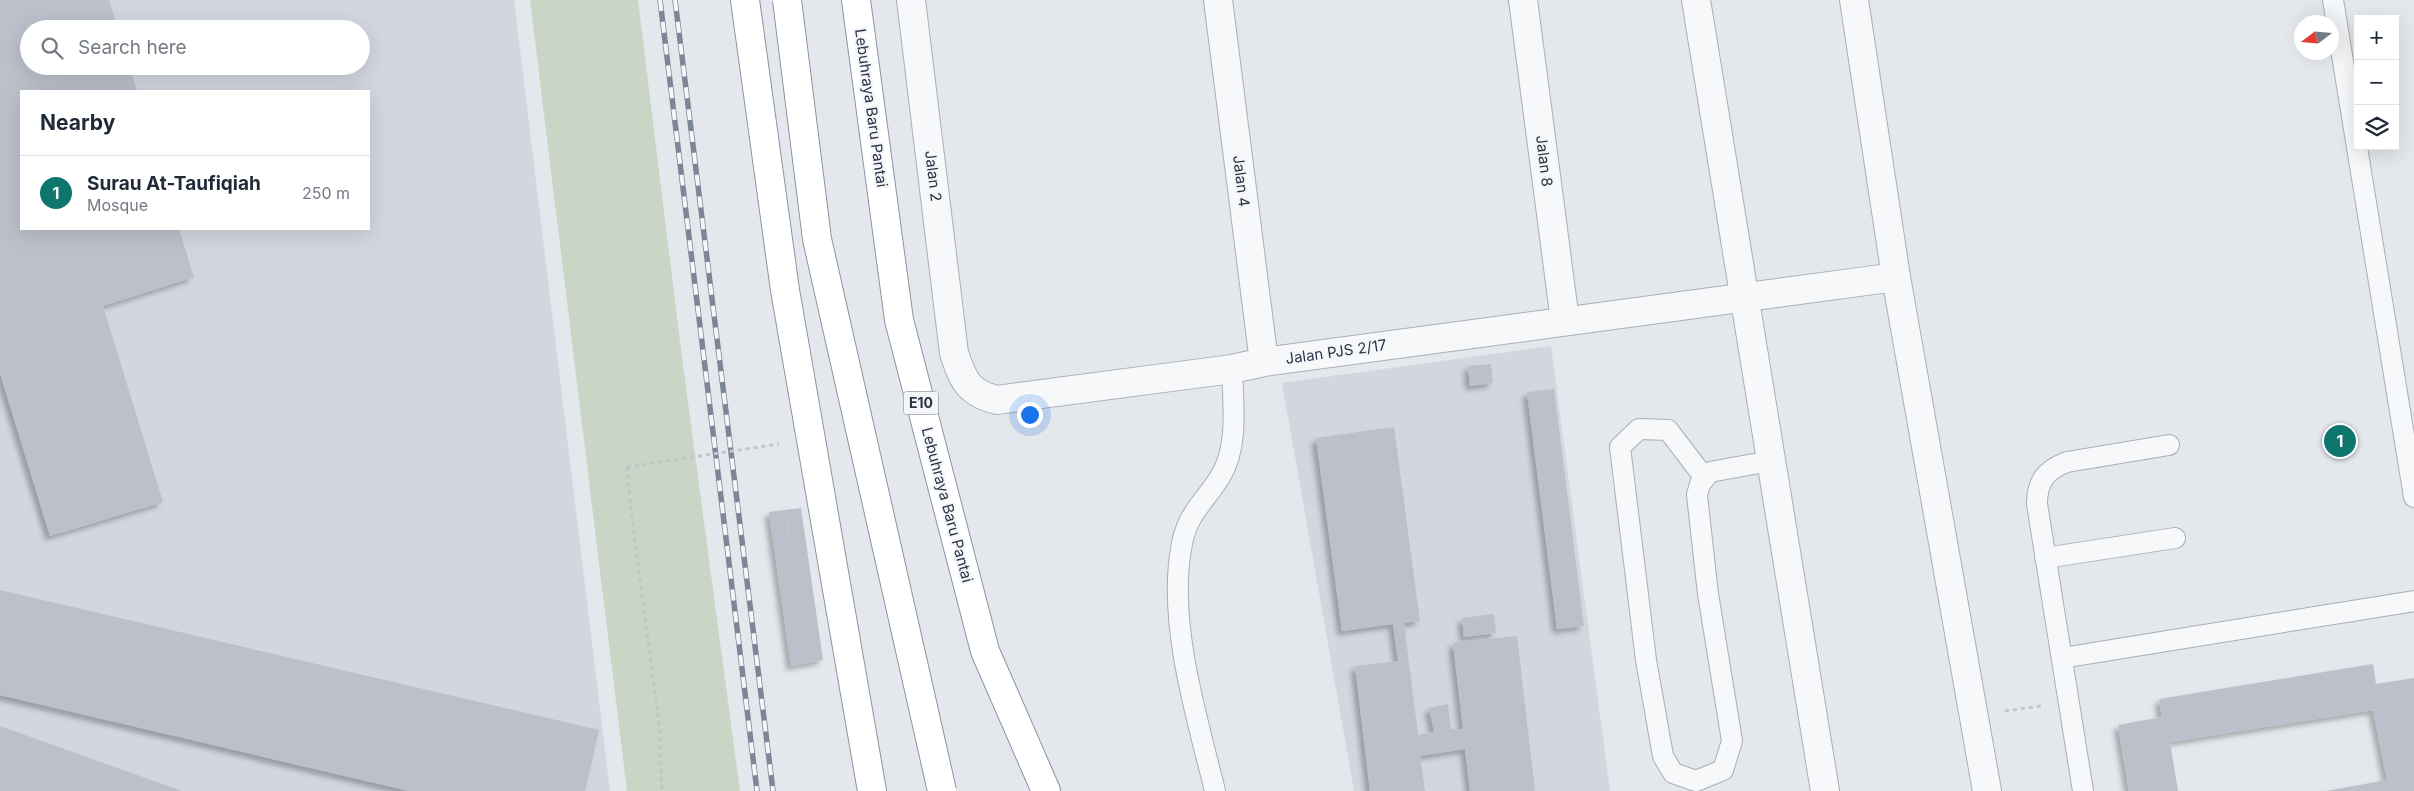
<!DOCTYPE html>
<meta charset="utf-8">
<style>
:root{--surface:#fff;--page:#f2f2f3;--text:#1f2937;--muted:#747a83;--line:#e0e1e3;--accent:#0f766e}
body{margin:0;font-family:Inter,sans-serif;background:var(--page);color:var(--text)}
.controls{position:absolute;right:15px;top:15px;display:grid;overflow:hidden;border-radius:0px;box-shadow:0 5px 20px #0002}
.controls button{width:45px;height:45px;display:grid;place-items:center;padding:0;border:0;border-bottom:1px solid var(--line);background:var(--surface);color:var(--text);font:25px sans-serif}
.compass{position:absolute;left:2294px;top:15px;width:45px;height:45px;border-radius:50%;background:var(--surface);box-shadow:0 5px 20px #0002;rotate:254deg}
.you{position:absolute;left:1029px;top:414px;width:18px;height:18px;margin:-12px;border:4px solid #fff;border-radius:50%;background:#1a73e8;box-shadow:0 0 0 8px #1a73e833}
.badge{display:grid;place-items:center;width:32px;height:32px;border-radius:50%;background:var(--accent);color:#fff;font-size:16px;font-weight:700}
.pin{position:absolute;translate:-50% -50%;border:2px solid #fff;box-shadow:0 1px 5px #0006}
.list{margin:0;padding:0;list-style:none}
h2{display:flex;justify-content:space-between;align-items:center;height:65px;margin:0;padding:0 20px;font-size:21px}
h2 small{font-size:16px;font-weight:400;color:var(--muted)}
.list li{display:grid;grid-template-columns:32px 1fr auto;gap:15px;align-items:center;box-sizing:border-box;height:75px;padding:0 20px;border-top:1px solid var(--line)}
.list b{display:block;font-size:19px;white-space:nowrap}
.list p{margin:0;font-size:16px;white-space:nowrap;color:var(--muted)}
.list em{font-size:16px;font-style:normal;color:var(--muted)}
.icon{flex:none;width:28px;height:28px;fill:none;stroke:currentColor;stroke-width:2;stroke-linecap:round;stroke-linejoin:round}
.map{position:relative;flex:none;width:2414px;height:791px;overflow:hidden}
.search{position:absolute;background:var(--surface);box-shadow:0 5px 20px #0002;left:20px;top:20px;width:350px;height:55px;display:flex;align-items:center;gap:12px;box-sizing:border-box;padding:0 18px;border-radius:28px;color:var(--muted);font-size:19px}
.panel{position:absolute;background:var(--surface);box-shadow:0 5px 20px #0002;left:20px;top:90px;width:350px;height:140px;border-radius:0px}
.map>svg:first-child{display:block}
</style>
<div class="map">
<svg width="2414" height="791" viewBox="0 0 2414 791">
<defs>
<filter id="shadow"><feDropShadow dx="-4.5" dy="4.5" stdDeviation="2.5" flood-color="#0004"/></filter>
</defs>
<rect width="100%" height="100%" fill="#e4e7ec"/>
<path fill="#d2d6de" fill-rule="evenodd" d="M 0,0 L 514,0 L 610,791 L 0,791 ZM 29,29 L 361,29 L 361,66 L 29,66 ZM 21,91 L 369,91 L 369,229 L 21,229 Z
M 1551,346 L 1610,791 L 1354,791 L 1282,383 Z"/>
<path fill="#c9d6c5" d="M 530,0 L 638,0 L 681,350 L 740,791 L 627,791 Z"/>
<path fill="#bbc0ca" filter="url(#shadow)" d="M 0,0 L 109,0 L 118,29 L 29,29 L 29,66 L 129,66 L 137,91 L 21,91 L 21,229 L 179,229 L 194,277 L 103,306 L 163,502 L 50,536 L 0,373 Z
M 1491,364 L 1493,383 L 1470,386 L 1468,366 Z
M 1554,389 L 1584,626 L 1557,629 L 1527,392 Z
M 1394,427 L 1420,621 L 1404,623 L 1418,735 L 1434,732 L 1429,708 L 1448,704 L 1451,729 L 1463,729 L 1453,643 L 1517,636 L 1535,791 L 1470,791 L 1465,749 L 1420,756 L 1425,791 L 1370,791 L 1355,666 L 1398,661 L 1393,624 L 1342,631 L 1316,438 Z
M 801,508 L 823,660 L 791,666 L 769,512 Z
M 0,590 L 599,730 L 585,791 L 409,791 L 0,695 Z
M 1494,614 L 1496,633 L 1464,637 L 1462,618 Z
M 2373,664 L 2376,684 L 2414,678 L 2414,791 L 2326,791 L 2387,780 L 2373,710 L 2170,742 L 2178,791 L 2129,791 L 2118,725 L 2162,717 L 2159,699 Z
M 0,726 L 182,791 L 0,791 Z"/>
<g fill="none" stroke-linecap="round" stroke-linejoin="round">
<defs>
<path id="lane" d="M 2333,0 L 2414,497
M 1704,477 L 1668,430 L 1639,429 L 1620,447 L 1646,660 L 1663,756 L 1673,773 L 1696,781 L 1723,770 L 1732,741 L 1708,594 L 1697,495 L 1700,484 L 1710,472 L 1770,461
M 2045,558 L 2175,538
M 2062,658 L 2414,601
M 1215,791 C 1197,717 1168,625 1181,549 C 1186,514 1204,503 1220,477 C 1239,447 1233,403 1232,369
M 2083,791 L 2037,504 C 2037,481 2046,470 2067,462 L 2169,445"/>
<path id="street" d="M 911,0 L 954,353 C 963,380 968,393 997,400 L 1232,369 L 1264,362 L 1896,277
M 1218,0 L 1264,362
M 1523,0 L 1565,321
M 1696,0 L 1825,791
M 1854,0 L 1896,277 L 1987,791"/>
<path id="highway" d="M 745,0 L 785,290 L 872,791
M 856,0 L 899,320 L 985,651 L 1046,791"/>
</defs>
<use href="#lane" stroke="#a9aeb7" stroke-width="22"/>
<use href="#street" stroke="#a9aeb7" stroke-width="30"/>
<use href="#highway" stroke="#8b94a3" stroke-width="30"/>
<path stroke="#c2c5cb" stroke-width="3" stroke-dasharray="4 4" stroke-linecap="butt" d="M 627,467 L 633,528 L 659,722 L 662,791
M 780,557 L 790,555 L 787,512
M 2005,711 L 2041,706"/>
<use href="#lane" stroke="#f7f8fa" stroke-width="20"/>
<use href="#street" stroke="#f7f8fa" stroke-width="28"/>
<use href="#highway" stroke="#fff" stroke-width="28"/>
<defs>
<path id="rail" d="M 660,0 L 757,791
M 675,0 L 773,791"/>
</defs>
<use href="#rail" stroke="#7d8696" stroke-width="5.5"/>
<use href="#rail" stroke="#f4f6f9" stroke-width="4" stroke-dasharray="11" stroke-linecap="butt"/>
<defs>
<path id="highway-bridge" d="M 787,0 L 817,239 L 942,791"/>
</defs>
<use href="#highway-bridge" stroke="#8b94a3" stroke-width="30" stroke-linecap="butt"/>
<path stroke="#c2c5cb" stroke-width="3" stroke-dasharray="4 4" stroke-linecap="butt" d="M 627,467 L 779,444"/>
<use href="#highway-bridge" stroke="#fff" stroke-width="28"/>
</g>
<g text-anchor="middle" stroke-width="4.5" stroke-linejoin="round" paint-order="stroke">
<rect fill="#f4f6f9" stroke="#676e7b" stroke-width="1" x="903.5" y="391.5" width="35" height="23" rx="4"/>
<g font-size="14" font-weight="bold" fill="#2b3445">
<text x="921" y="408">E10</text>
</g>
<g font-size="15" fill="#2b3445" stroke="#f4f6f9">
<text transform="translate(871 108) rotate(82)" y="5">Lebuhraya Baru Pantai</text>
<text transform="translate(1544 161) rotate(83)" y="5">Jalan 8</text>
<text transform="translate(933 176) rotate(83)" y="5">Jalan 2</text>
<text transform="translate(1241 181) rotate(83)" y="5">Jalan 4</text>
<text transform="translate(1336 352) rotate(-8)" y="5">Jalan PJS 2/17</text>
<text transform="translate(947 505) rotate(75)" y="5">Lebuhraya Baru Pantai</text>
</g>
</g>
</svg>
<div class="controls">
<button>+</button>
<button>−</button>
<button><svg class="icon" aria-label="layers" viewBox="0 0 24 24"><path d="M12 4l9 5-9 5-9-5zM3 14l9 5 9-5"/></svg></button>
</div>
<svg class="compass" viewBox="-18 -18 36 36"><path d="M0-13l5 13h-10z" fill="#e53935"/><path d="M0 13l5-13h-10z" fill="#747a83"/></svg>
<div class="you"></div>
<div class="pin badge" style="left:2340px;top:441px">1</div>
<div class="search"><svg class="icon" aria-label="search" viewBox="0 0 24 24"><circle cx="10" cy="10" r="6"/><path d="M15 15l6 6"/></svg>Search here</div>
<section class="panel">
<h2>Nearby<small></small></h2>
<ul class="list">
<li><span class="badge">1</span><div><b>Surau At-Taufiqiah</b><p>Mosque</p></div><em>250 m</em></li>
</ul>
</section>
</div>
